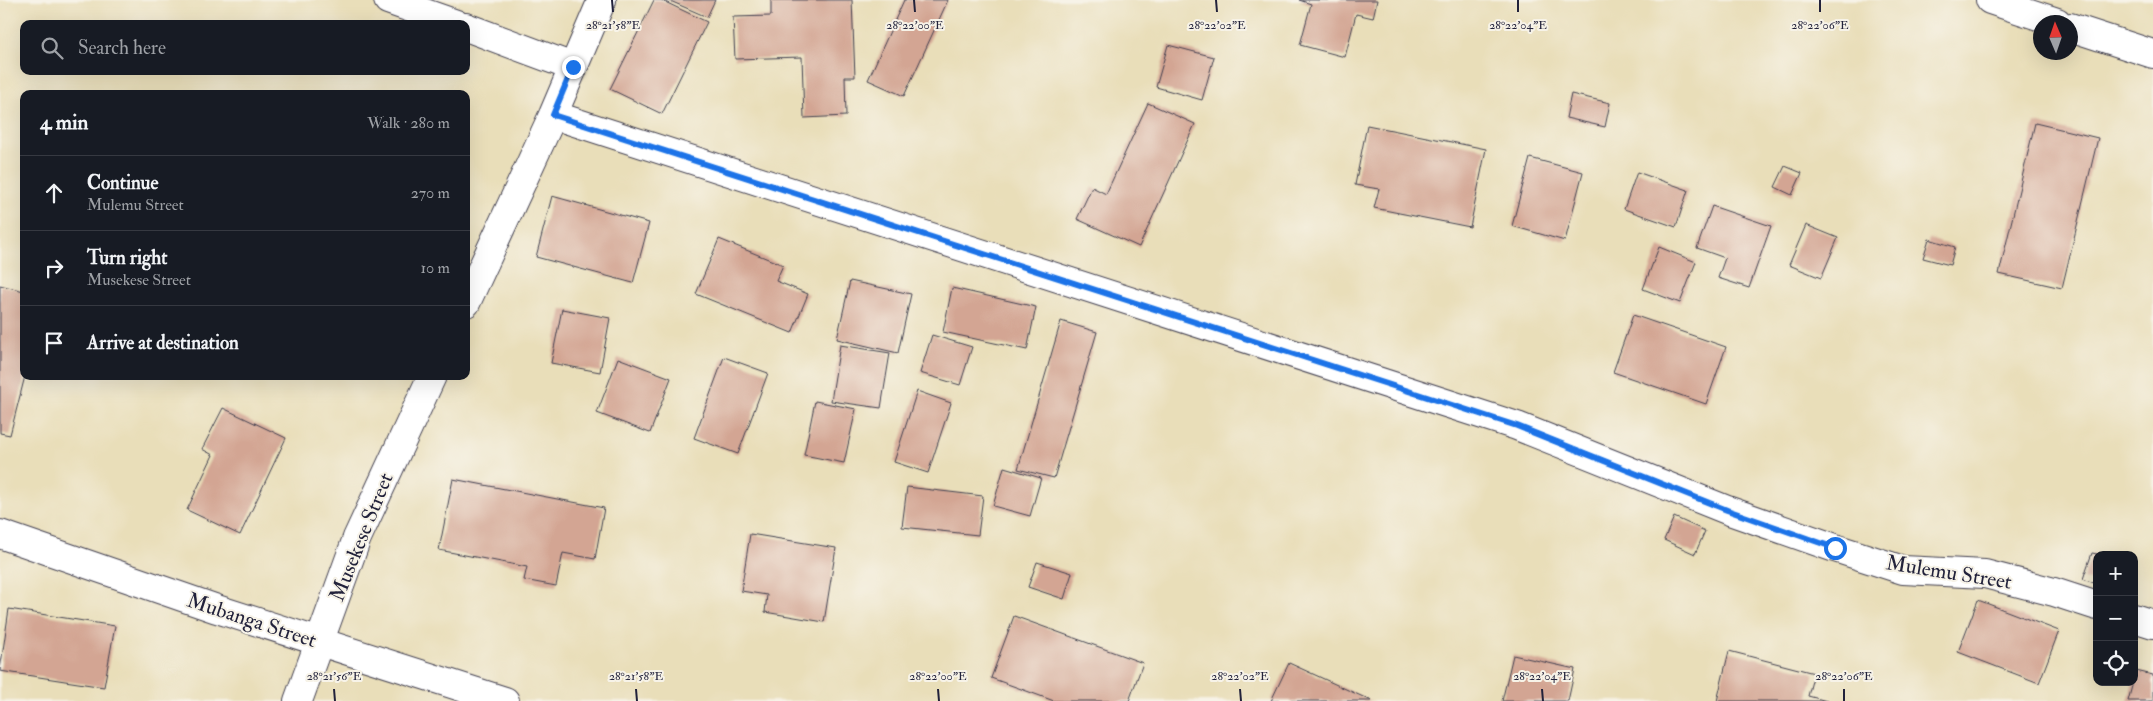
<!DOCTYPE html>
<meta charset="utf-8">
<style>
:root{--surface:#171b24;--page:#20242c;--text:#f1f3f6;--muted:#9ea1a6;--line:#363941}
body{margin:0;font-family:"IM FELL Double Pica",serif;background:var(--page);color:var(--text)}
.controls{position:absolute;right:15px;bottom:15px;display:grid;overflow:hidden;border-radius:10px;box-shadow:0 5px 20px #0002}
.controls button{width:45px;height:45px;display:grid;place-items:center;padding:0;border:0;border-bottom:1px solid var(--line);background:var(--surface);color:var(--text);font:25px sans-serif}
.compass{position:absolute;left:2033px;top:15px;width:45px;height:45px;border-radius:50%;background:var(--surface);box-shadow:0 5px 20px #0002;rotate:358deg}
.stop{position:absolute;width:15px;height:15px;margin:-11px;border:4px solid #1a73e8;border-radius:50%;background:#fff}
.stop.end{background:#1a73e8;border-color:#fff;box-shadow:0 1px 5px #0008}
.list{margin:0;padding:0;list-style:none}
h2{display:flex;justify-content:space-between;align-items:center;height:65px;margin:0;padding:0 20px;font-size:21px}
h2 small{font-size:16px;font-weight:400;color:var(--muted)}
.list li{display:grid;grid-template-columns:32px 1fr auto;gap:15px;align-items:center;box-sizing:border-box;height:75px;padding:0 20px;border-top:1px solid var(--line)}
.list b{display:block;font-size:19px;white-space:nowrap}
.list p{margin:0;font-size:16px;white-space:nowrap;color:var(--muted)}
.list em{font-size:16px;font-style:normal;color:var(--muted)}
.icon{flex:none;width:28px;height:28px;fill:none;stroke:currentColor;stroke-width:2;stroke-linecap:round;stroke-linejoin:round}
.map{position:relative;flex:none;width:2153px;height:701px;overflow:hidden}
.search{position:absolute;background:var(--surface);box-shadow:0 5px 20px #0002;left:20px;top:20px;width:450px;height:55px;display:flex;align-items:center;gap:12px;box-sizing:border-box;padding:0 18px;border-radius:10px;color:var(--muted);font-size:19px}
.panel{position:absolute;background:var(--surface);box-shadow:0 5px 20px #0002;left:20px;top:90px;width:450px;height:290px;border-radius:10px}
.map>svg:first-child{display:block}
</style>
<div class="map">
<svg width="2153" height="701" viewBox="0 0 2153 701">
<rect width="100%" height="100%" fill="#f7f3e8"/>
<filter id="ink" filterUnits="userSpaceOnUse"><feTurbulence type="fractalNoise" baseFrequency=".02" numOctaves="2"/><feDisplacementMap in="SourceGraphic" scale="10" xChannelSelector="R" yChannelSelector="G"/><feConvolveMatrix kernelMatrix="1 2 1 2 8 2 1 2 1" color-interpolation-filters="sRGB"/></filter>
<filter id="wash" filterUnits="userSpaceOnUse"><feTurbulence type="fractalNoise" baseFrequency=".0096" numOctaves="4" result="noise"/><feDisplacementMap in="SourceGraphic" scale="20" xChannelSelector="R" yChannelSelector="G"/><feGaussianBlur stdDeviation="1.12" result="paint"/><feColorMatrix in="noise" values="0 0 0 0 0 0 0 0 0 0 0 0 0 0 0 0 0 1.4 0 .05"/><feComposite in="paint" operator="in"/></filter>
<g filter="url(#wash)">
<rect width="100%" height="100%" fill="#e9deb9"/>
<g id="blocks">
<path fill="#d3a593" d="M 654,0 L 661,0 L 707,22 L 662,114 L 610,89 Z
M 668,0 L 715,0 L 707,17 Z
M 771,0 L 852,0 L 855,77 L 845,77 L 846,116 L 804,118 L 802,57 L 735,59 L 733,17 L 771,16 Z
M 904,0 L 948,0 L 904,96 L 868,80 Z
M 1299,0 L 1377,0 L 1373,18 L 1356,14 L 1345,57 L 1300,45 L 1311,4 Z
M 1168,45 L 1214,57 L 1202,100 L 1156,87 Z
M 1571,94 L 1610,103 L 1605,127 L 1566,118 Z
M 1148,103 L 1195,124 L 1139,247 L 1077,219 L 1092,187 L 1106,194 Z
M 2035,123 L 2098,138 L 2062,288 L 1999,274 Z
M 1367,125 L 1486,149 L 1470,227 L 1374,208 L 1379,189 L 1355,185 Z
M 1530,158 L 1583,172 L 1565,241 L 1512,226 Z
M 1785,166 L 1802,173 L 1792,195 L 1775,187 Z
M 1637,172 L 1688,190 L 1676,227 L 1624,209 Z
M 552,196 L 649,223 L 633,283 L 536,257 Z
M 1712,206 L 1771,226 L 1749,288 L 1718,278 L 1725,258 L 1697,248 Z
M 1806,225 L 1838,238 L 1821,278 L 1789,265 Z
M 719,239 L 783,265 L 776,281 L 808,294 L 792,333 L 696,294 Z
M 1929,239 L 1955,247 L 1950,265 L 1923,258 Z
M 1659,247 L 1696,262 L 1680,303 L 1643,289 Z
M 850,281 L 911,294 L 898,353 L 837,339 Z
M 0,285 L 24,291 L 24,376 L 25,376 L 10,435 L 0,433 Z
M 952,288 L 1036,307 L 1027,350 L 943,332 Z
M 562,309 L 610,318 L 600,372 L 551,363 Z
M 1633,315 L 1726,347 L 1706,404 L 1613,372 Z
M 1061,321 L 1097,332 L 1054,478 L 1018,469 Z
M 932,335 L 972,347 L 960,385 L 920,373 Z
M 840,345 L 890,353 L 881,408 L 831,401 Z
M 724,357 L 768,373 L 738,454 L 694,438 Z
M 618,358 L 671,378 L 650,433 L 597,413 Z
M 917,391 L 951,403 L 928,473 L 894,462 Z
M 815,401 L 856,409 L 844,463 L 804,455 Z
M 223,408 L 286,438 L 240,535 L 187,510 L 213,455 L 202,449 Z
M 1004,467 L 1041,478 L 1030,516 L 993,506 Z
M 453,479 L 604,508 L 595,559 L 563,553 L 556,586 L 524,580 L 527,567 L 439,550 Z
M 907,487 L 983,496 L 978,535 L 902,527 Z
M 1674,517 L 1705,531 L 1695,554 L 1664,540 Z
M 750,534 L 836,548 L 824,622 L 765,612 L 767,595 L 741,591 Z
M 2092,553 L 2097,554 L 2097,584 L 2083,579 Z
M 1037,562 L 1072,573 L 1064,599 L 1028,587 Z
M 1978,600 L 2059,631 L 2039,683 L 1958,652 Z
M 9,609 L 115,626 L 104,687 L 0,671 Z
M 1014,616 L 1143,663 L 1129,701 L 1054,701 L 991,678 Z
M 1729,651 L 1814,673 L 1808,696 L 1827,701 L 1717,701 Z
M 1513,655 L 1575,669 L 1568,701 L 1502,701 Z
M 1289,663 L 1372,701 L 1271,701 Z
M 2136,671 L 2153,675 L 2153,701 L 2128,701 Z"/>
</g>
</g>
<g filter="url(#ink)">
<use href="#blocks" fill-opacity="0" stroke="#403e4e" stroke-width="1"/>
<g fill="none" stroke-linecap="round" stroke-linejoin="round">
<defs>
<path id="street" d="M 388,0 L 456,24
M 1990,0 L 2057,22
M 466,27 L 573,67
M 2070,27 L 2153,54
M 553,115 L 1517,426 L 1727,510 L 1835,548 L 1903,570 L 1985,574 L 2054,592 L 2097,606
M 466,303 L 553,115 L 602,0
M 0,534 L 217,609 L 505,701
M 2134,618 L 2153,624
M 298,701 L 357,538 L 432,376"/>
</defs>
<use href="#street" stroke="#403e4e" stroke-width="30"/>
<use href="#street" stroke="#fff" stroke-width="28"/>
</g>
</g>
<g fill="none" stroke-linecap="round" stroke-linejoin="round" filter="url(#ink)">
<path stroke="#1a73e8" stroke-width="6" d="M 573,67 L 553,115 L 1517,426 L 1727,510 L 1835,548"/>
</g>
<path fill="none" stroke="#22223b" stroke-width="2" d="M 612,0 L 613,12M 914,0 L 915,12M 1216,0 L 1217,12M 1518,0 L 1518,12M 1820,0 L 1820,12M 334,689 L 335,701M 636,689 L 637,701M 938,689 L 939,701M 1240,689 L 1241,701M 1542,689 L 1543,701M 1844,689 L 1844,701"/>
<g text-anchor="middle" stroke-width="4" stroke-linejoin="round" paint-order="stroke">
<g font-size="21" fill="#22223b" stroke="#f7f3e8">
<text transform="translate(361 537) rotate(-68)" y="7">Musekese Street</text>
<text transform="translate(1949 572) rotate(9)" y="7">Mulemu Street</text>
<text transform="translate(252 620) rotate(18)" y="7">Mubanga Street</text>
</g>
</g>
<g font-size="12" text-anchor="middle" fill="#22223b" stroke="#f7f3e8" stroke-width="4" stroke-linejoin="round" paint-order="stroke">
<text x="613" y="29">28°21'58"E</text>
<text x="915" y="29">28°22'00"E</text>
<text x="1217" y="29">28°22'02"E</text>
<text x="1518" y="29">28°22'04"E</text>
<text x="1820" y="29">28°22'06"E</text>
<text x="334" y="680">28°21'56"E</text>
<text x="636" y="680">28°21'58"E</text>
<text x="938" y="680">28°22'00"E</text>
<text x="1240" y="680">28°22'02"E</text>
<text x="1542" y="680">28°22'04"E</text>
<text x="1844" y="680">28°22'06"E</text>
</g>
</svg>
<div class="controls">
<button>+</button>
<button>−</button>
<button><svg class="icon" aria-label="locate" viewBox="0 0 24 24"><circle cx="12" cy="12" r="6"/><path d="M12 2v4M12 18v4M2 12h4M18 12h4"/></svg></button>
</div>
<svg class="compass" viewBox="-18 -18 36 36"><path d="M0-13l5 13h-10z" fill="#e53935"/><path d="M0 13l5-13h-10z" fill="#9ea1a6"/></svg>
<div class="stop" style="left:1835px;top:548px"></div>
<div class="stop end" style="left:573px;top:67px"></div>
<div class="search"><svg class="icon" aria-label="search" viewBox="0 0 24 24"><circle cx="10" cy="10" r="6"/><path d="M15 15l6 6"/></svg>Search here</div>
<section class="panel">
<h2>4 min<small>Walk · 280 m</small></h2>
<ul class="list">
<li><svg class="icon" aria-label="ahead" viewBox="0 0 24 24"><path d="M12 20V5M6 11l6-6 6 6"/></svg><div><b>Continue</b><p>Mulemu Street</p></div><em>270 m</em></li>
<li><svg class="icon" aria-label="right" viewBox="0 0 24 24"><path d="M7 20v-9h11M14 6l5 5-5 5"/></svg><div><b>Turn right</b><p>Musekese Street</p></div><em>10 m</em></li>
<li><svg class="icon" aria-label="arrive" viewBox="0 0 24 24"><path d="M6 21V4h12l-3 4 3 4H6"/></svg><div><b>Arrive at destination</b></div></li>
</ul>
</section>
</div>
